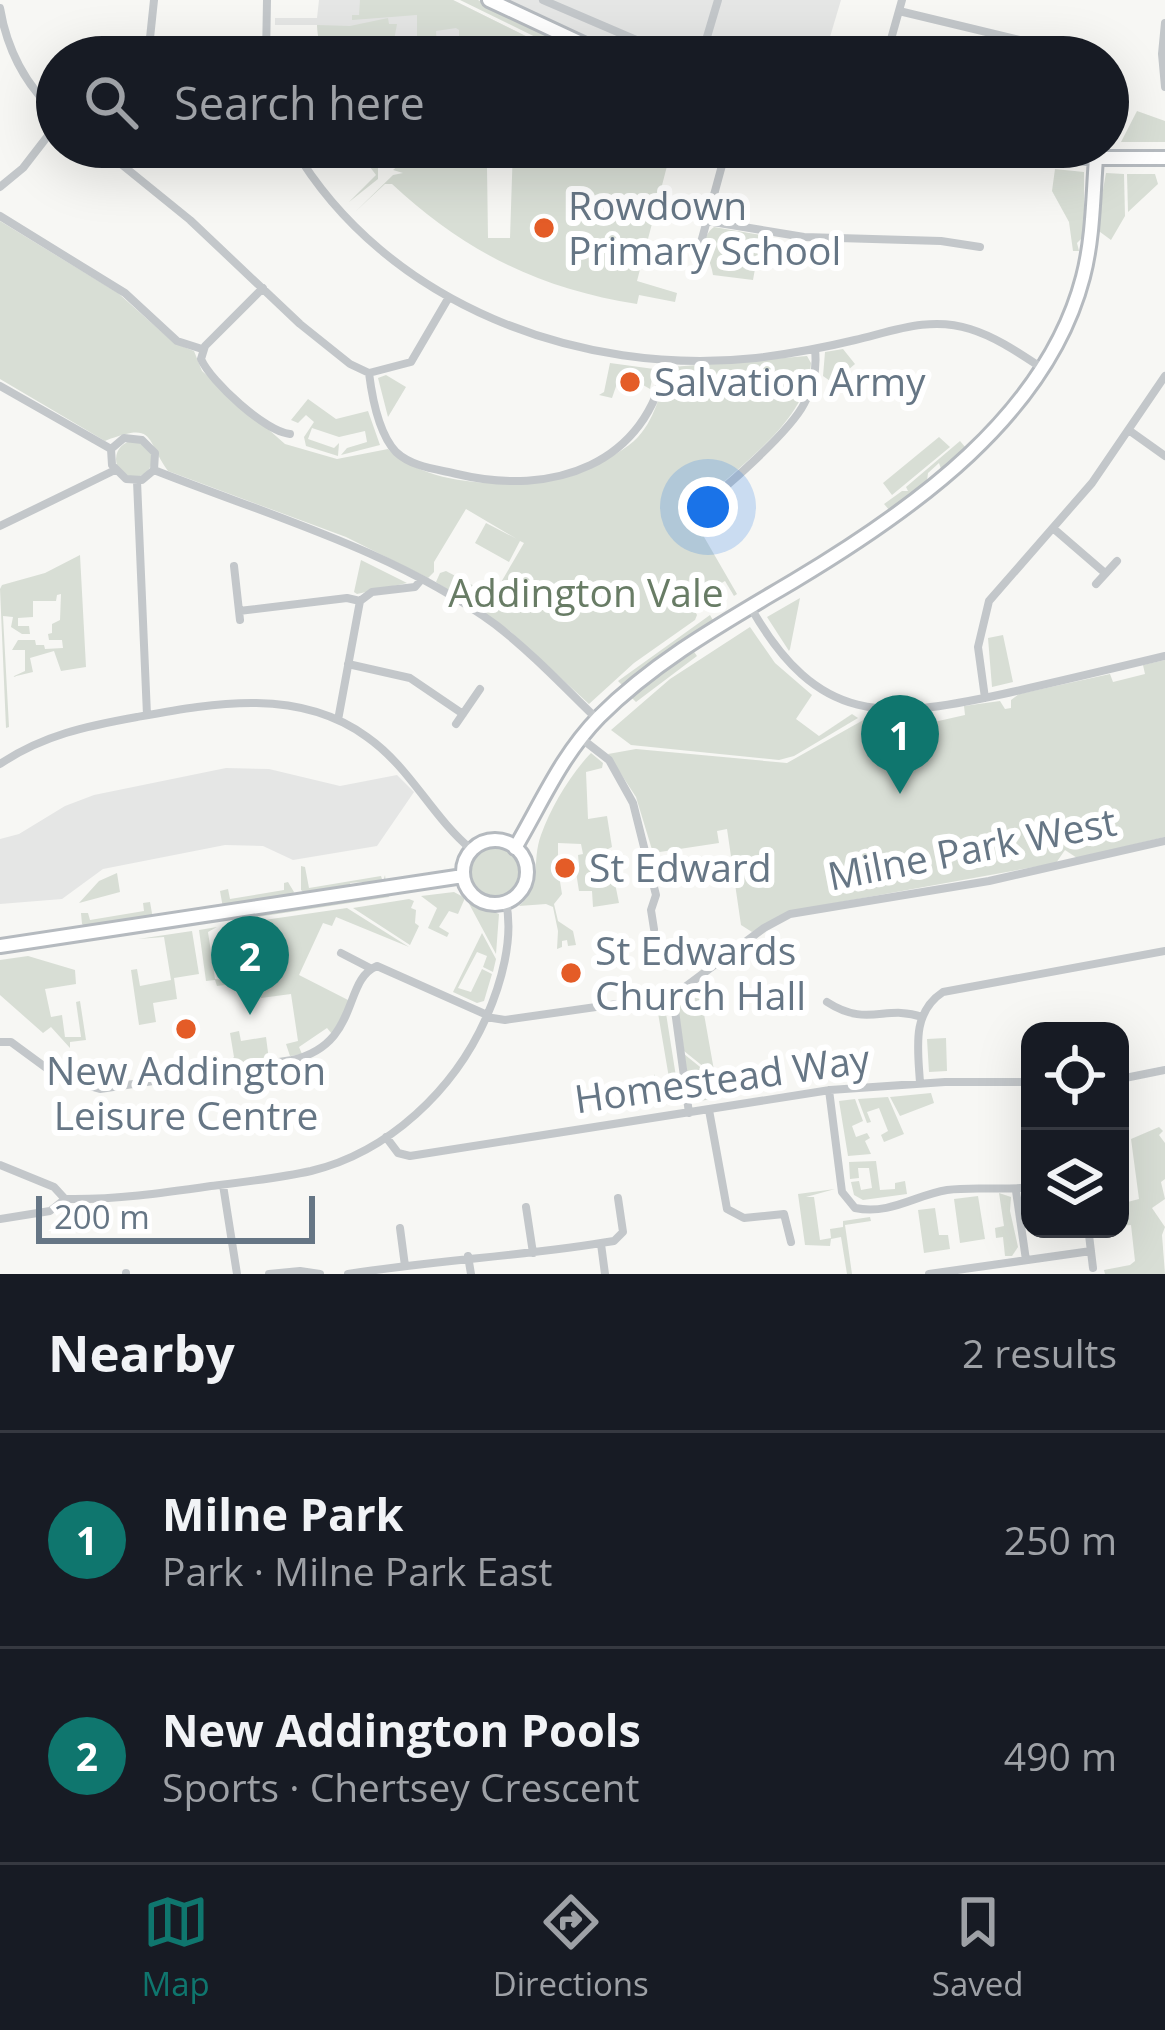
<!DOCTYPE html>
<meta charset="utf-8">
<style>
:root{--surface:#171b24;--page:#20242c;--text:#f1f3f6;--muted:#9ea1a6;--line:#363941;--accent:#0f766e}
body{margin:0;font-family:"Open Sans",sans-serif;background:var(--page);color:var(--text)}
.controls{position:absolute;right:36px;bottom:36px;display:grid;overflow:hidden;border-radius:24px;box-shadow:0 12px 48px #0002}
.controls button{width:108px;height:108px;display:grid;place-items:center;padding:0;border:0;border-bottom:3px solid var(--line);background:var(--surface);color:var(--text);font:60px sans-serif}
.scale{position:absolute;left:36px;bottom:30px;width:279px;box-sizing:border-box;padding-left:12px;border:6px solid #667685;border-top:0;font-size:33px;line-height:42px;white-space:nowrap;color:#667685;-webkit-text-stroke:9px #fff;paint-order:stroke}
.you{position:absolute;left:708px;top:507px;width:42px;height:42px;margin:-30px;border:9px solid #fff;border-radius:50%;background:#1a73e8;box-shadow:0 0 0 18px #1a73e833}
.badge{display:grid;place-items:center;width:78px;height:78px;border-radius:50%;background:var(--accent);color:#fff;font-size:39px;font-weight:700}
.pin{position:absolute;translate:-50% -99px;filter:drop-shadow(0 3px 6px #0008)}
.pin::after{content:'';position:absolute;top:63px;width:42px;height:36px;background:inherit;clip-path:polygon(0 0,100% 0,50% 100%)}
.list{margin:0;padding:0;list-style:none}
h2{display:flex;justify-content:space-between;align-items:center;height:156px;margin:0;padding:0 48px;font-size:51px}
h2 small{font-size:39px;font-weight:400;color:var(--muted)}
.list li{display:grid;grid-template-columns:78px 1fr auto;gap:36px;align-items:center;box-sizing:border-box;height:216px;padding:0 48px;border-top:3px solid var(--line)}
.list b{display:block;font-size:45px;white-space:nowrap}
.list p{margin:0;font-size:39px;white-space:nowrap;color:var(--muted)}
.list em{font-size:39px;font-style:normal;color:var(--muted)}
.icon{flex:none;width:66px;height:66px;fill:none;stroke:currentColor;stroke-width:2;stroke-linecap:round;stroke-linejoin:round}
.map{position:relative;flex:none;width:1165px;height:1274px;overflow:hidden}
.search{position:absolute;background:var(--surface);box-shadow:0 12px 48px #0002;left:36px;right:36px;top:36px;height:132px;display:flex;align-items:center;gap:30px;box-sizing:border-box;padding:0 42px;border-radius:66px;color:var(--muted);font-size:45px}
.sheet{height:588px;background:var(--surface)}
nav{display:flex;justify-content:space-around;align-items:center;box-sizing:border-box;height:168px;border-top:3px solid var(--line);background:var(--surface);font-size:33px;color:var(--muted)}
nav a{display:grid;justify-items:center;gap:6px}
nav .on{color:var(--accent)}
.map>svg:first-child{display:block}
</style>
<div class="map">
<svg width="1165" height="1274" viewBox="0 0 1165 1274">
<rect width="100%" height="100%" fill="#f7f7f4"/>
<path fill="#e5e6e5" d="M 319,0 L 453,0 L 568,57 L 320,57 L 317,25 L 275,25 L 275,18 L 317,18 Z
M 489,0 L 841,0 L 824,57 L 611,57 Z
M 226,768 L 269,769 L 340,786 L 397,775 L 414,792 L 377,846 L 293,860 L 263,846 L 225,845 L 103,869 L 62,899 L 0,904 L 0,839 L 19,834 L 65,806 L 94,795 Z"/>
<path fill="#d8ded5" d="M 360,0 L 453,0 L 568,57 L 459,57 L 459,30 L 456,28 L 436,31 L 438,57 L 417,57 L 417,15 L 352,20 L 352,15 L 359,15 Z
M 460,0 L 478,0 L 597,57 L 576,57 Z
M 388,18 L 389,24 L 397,24 L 391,57 L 320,57 L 317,25 L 350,26 Z
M 1137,111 L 1165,121 L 1165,142 L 1121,142 Z
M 355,147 L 384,147 L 378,164 L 378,179 L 349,202 L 376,175 Z
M 513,147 L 672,147 L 637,281 L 677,293 L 675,302 L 639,295 L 637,304 C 539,289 464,251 392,184 L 385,184 L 355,212 L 393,175 L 403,173 L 393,170 L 416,150 L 426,149 L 430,156 L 493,153 L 493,165 L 487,168 L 488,238 L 510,238 Z
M 1055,169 L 1084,172 L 1084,242 L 1081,239 L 1077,243 L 1079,251 L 1073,251 L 1069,222 L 1052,191 Z
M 1106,173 L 1124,174 L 1125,216 L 1111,240 L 1096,229 Z
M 1127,174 L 1155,174 L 1158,184 L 1128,212 Z
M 0,221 L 118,293 L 174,343 L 194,351 L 202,371 L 285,444 L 337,459 L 388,449 C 443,501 578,489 634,441 C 656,421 659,391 672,367 L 807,356 L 811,363 C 807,420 746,459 708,497 L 691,500 L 683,506 L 685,520 L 696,523 L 737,594 L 734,596 L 725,581 L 690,601 L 697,615 L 695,620 L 634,663 L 589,704 L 511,632 L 436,582 L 440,573 L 446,571 L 493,596 L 524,543 L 520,541 L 509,562 L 475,543 L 486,523 L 517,539 L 466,509 L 434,562 L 434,572 L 428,578 L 346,537 L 168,471 C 145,439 156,421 105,441 L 0,379 Z
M 714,227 L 761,235 L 753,280 L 713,275 C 711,258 695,242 714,227 Z
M 843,349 L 855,364 L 833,383 L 823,376 L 825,352 Z
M 610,363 L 654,369 L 650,389 L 643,385 L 644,377 L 621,372 L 612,398 L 599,395 L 604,392 Z
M 386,375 L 406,387 L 388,417 L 378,378 Z
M 308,399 L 336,419 L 368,411 L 380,445 L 341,455 L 347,448 L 367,442 L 365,431 L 339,437 L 312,428 L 308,439 L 334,448 L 339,443 L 338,456 L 306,446 L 304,437 L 314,422 L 306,415 L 298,423 L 291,420 Z
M 939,437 L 950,447 L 892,495 L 883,483 Z
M 960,441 L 966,448 L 941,469 L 939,463 L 928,473 L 927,481 L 890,511 L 884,504 L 902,491 L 908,491 L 906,487 Z
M116 459a18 18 0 1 1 36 0a18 18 0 1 1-36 0Z
M 80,555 L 86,667 L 61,671 L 54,651 L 30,658 L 33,672 L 12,677 L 25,671 L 25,650 L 12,650 L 18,640 L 35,640 L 36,645 L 44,645 L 45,649 L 63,648 L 62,640 L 49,640 L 48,634 L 52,633 L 52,624 L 60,620 L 61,594 L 57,595 L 56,601 L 33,601 L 33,617 L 18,618 L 18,626 L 29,626 L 30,634 L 22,634 L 11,627 L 13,617 L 3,616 L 9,727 L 6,728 L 0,589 L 2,585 L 45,573 Z
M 361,560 L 407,583 L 357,594 L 354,592 Z
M 800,598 L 790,649 L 789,651 L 767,617 Z
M 710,615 L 714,622 L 624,687 L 618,681 Z
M 750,627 L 775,663 L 812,695 L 796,719 L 819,736 L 852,714 L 858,718 L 794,756 L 779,760 L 631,745 L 611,730 L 670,679 Z
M 1003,635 L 1013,682 L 992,687 L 988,638 Z
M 692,649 L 697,656 L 636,702 L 630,696 Z
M 1165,660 L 1165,837 L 1077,858 L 1065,850 L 1056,863 L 791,911 L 752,932 L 741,925 L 727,829 L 717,831 L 719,843 L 653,853 L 636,797 L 608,754 L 636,749 L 787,763 L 874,714 L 932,713 L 934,722 L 965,715 L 964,706 L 1000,701 L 1005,709 L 1011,708 L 1011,700 L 1019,694 L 1110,674 L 1113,682 L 1145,674 L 1143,665 Z
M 591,753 L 603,763 L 602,768 L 586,772 L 588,819 L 607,816 L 612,847 L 608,849 L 619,903 L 593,907 L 592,891 L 579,891 L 575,866 L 579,865 L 578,855 L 583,854 L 581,844 L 558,843 L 558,855 L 552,861 L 554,869 L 558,869 L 562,894 L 554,904 L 558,921 L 573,931 L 576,945 L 568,946 L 567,940 L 562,941 L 562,947 L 557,949 L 558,931 L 553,907 L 546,904 L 519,906 C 543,885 531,862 541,835 C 551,807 570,775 591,753 Z
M469 872a26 26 0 1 1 52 0a26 26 0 1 1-52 0Z
M 301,866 L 305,867 L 309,888 L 381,876 L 383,882 L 385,875 L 386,883 L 363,886 L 362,882 L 350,883 L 351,888 L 306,894 L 301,890 Z
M 117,873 L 120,892 L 79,903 L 99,881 Z
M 288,882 L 294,892 L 290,898 L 223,908 L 220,891 L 228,889 L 230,899 L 284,890 L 284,883 Z
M 454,892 L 465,898 L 458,914 L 449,911 L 439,927 L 449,933 L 447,937 L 428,928 L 437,908 L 421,896 Z
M 388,893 L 389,897 L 244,919 L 246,914 Z
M 409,899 L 414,901 L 411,908 L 416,910 L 415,923 L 419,926 L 410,945 L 353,908 Z
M 467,900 L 499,914 L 496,954 Z
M 150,902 L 153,919 L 88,928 L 82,924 L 81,913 L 88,913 L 90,920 L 144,911 L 143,903 Z
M 347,908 L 409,947 L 336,917 L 332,926 L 323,923 L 299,975 L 350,1001 L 332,1034 L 327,1028 L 299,1047 L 302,1054 L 290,1056 L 286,1044 L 298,1041 L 291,994 L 261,998 L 258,984 L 233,988 L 231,977 L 260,972 L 253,925 L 244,923 Z
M 217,927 L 208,932 L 215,979 L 224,980 L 225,985 L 217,986 L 215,980 L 206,981 L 199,930 Z
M 192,931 L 199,974 L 174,978 L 177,999 L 153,1003 L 156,1022 L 139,1025 L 131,970 L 137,969 L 140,986 L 171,980 L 164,937 L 138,939 Z
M 482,933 L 496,959 L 493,972 L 483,967 L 487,956 L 477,952 L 458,988 L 471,992 L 482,969 L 492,974 L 484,1001 L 477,1003 L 453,992 Z
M 28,956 L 75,970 L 76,984 L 45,989 L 51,1017 L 62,1015 L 65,1037 L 81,1037 L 76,1002 L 80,1001 L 86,1040 L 70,1042 L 70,1048 L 51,1027 L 43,1033 L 0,995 L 0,960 Z
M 700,988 L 713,1006 L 704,1014 L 715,1076 L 684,1051 L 677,1002 Z
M 660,1004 L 665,1007 L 677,1083 L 656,1086 L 654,1074 L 658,1081 L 669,1078 L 658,1013 L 646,1014 L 644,1006 Z
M 239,1031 L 241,1041 L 266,1037 L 269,1060 L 226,1065 L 234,1057 L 230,1033 Z
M 946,1038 L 947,1071 L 929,1072 L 927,1039 Z
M 684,1054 L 715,1079 L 713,1099 L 692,1102 Z
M 931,1093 L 934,1103 L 900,1116 L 890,1097 Z
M 888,1097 L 904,1134 L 884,1142 L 881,1135 L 888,1131 L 879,1108 L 867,1112 L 871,1122 L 867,1123 L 858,1099 Z
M 855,1099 L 863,1121 L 852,1126 L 856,1137 L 867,1133 L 870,1138 L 865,1141 L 871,1154 L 848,1156 L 839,1101 Z
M 1159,1127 L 1163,1131 L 1159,1135 L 1165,1143 L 1165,1179 L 1161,1182 L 1165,1199 L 1152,1208 L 1165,1227 L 1162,1235 L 1165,1274 L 1105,1274 L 1104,1270 L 1130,1265 L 1135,1261 L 1131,1225 L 1120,1226 L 1120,1204 L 1139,1199 L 1131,1139 Z
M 876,1161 L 880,1190 L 895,1189 L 895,1183 L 905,1181 L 907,1194 L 863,1200 L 854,1195 L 851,1182 L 859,1181 L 861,1190 L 872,1188 L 869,1168 L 858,1168 L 859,1178 L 850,1179 L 849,1162 Z
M 835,1189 L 806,1197 L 814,1197 L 820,1240 L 831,1238 L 830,1229 L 843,1227 L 843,1221 L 870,1217 L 871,1221 L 845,1225 L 852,1274 L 847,1274 L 841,1237 L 831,1239 L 830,1246 L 805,1245 L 798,1194 Z
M 999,1193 L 1011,1197 L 1010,1211 L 1018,1247 L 1012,1256 L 1005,1256 L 1003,1237 L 996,1238 L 995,1228 L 1004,1226 Z
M 978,1196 L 985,1239 L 960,1243 L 954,1199 Z
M 935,1208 L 939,1235 L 948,1235 L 950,1249 L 924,1253 L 918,1210 Z"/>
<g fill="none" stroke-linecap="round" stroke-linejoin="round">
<defs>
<path id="secondary" d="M 489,0 L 611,57
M 999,147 L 1096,158 L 1165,158
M463 872a32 32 0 1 1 64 0a32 32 0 1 1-64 0Z
M 515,848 C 542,802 561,756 599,717 C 656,660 725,622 794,581 C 911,511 1047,416 1083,277 C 1093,239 1093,198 1096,158
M 0,946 L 463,876"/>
</defs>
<use href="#secondary" stroke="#b5babf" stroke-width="18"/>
<path stroke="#c3c7ca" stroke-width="8" d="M 543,0 L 676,57
M 0,8 C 7,50 25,85 57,114
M 899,11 L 1065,51
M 1165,23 L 1162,54 L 1165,87
M 148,57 L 154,0
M 266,57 L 267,0
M 701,57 L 718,0
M 886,57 L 902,0
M 100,147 L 190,220 L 300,324 L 350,364 L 369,373 L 411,362 L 449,297
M 293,147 C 386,305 580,377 756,358 C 789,354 822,348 855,340 C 893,331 930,316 970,329 C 996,337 1019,353 1042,368
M 0,187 L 23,168 L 57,124
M 0,216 L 125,293 L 177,341 L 202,349
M 707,221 L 804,237 L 941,241 L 980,247
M 702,269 L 700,246 L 727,147
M 263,288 L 205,346 L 201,359 C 211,382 266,432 290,434
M 369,373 C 372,397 378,433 396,452 C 412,467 436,469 457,474 C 552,497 648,465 666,360
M 0,386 L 111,449
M 1130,431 L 1165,456
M 111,449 L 124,438 L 142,440 L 155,453 L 154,470
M 111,449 L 112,465 L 126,479 L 142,480 L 154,470
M 154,470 C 270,516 393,550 496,625 C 532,653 564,687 597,719
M 137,481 L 147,715
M 693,510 C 720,495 790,431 804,404 C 814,387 817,369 815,349
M 0,526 L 115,470
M 1054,529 L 1105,573
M 234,566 L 240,620
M 1096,584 L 1117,561
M 751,608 C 818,725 884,720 1003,694 C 1057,682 1111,669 1165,656
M 239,611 L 347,598 L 360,601
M 348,664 L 410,678 L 463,714
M 985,698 L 978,647 L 989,601 L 1092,483 L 1165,376
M 338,720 L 360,601 L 372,592 L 415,587 L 421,580
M 456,724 L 480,689
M 582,739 L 609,760 L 633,803 L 656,895 L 651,910 L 654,929
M 0,764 C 43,735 87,726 137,717 C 214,703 299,687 367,737 C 411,768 431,816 472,850
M 341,953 L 370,968
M 673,996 L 764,928 L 790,914 L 989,881 L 1165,841
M 827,1002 C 867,1028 886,1004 922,1017
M 486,1017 L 505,1020 L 673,996 L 689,1113
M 0,1042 L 11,1042 L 60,1078 L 100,1089 L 292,1060 C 361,1044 342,980 377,966 L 487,1015
M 1120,1079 L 1165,1070
M 920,1083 C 918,1049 911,1013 943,992 L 1165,951
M 829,1090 L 842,1192 L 855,1208 C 891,1215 915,1195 947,1190 C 975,1186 1005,1191 1030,1187
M 709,1110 L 727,1209 L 744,1218 L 784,1214 L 791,1242
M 386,1137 L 398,1153 L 410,1156 L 830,1090 L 945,1082 L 1030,1082
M 0,1165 L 54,1187 L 65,1199 C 114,1200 163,1193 211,1186 C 244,1182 279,1178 311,1171 C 389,1152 454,1090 486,1018 C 501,984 514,939 506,902
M 223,1185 L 237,1274
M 1016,1191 L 1026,1260
M 526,1207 L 533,1253
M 0,1219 L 50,1211 L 65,1199
M 400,1228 L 405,1266
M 1089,1235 L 1093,1268
M 601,1244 L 605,1274
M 468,1256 L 471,1274
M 126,1273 L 126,1274
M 269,1274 L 300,1271 L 320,1274
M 348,1274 C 437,1260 525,1256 614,1241 L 623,1232 L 618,1198
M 929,1274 L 1091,1251"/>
<use href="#secondary" stroke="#fff" stroke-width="12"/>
</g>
<g fill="#e45c27" stroke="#fff" stroke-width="4.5">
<circle cx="544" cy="228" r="12"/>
<circle cx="630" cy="382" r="12"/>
<circle cx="565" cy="868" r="12"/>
<circle cx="571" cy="973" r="12"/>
<circle cx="186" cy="1029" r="12"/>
</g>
<g text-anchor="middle" stroke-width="12" stroke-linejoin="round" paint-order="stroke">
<g font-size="39" fill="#667685" stroke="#fff" text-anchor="start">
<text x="568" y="220">Rowdown<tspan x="568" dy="45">Primary School</tspan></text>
<text x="654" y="396">Salvation Army</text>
<text x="589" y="882">St Edward</text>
<text x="595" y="965">St Edwards<tspan x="595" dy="45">Church Hall</tspan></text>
<text x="186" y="1085" text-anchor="middle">New Addington<tspan x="186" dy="45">Leisure Centre</tspan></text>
</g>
<g font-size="39" fill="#687c65" stroke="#fff">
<text x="586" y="607">Addington Vale</text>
</g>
<g font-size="39" fill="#667685" stroke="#fff">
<text transform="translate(972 849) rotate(-11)" y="14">Milne Park West</text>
<text transform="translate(722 1079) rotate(-8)" y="14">Homestead Way</text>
</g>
</g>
</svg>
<div class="controls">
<button><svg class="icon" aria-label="locate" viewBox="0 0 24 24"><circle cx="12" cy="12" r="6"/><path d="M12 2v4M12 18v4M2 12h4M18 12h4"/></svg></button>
<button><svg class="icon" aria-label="layers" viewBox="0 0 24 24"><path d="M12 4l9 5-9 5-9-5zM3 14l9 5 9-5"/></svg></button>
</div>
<div class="scale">200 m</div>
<div class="you"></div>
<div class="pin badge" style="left:900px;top:794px">1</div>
<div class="pin badge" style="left:250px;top:1015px">2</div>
<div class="search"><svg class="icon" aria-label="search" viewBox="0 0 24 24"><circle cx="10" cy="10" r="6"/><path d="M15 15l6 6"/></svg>Search here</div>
</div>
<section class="sheet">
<h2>Nearby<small>2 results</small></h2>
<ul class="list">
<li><span class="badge">1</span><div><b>Milne Park</b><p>Park · Milne Park East</p></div><em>250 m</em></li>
<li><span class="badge">2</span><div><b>New Addington Pools</b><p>Sports · Chertsey Crescent</p></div><em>490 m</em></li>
</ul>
</section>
<nav>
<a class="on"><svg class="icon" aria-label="map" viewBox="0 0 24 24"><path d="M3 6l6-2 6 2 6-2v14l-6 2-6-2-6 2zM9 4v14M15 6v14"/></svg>Map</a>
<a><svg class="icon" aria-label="directions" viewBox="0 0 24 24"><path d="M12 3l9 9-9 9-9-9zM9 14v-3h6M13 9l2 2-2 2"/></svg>Directions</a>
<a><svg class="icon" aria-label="saved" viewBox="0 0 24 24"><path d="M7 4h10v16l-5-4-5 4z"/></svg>Saved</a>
</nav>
